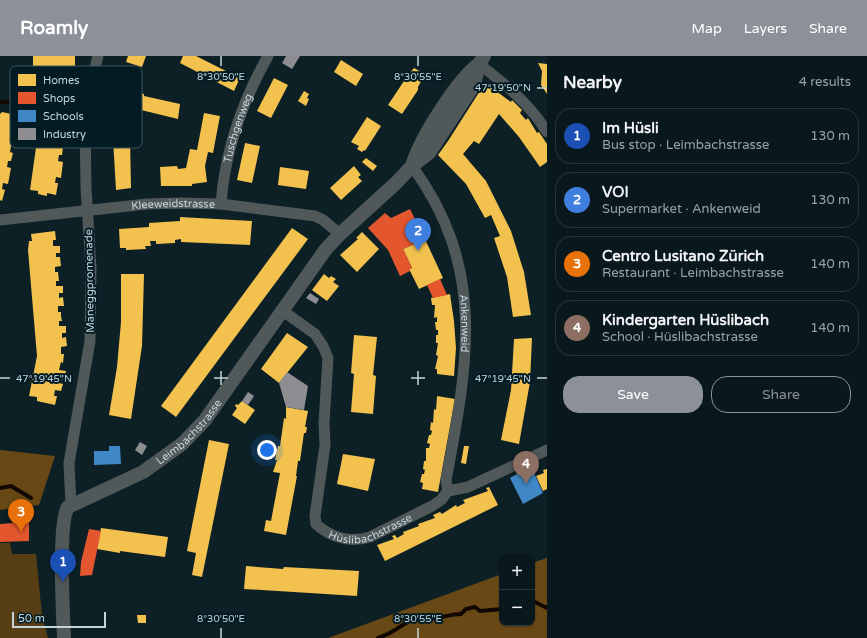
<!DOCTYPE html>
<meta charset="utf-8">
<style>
:root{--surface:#09181c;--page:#122125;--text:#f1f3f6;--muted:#99a0a3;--line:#29373b;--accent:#8c9099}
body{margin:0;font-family:"Varela Round",sans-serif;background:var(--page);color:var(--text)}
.controls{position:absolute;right:12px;bottom:12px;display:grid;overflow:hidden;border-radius:8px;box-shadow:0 1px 3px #0004}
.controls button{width:36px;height:36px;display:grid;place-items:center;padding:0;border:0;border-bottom:1px solid var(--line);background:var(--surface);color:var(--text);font:20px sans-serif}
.scale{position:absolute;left:12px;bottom:10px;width:94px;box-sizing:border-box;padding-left:4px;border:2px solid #c3d5db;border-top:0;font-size:11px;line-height:14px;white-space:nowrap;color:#c3d5db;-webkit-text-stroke:3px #031c23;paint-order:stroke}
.you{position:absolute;left:267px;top:394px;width:14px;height:14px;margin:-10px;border:3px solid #fff;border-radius:50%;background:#1a73e8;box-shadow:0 0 0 6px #1a73e833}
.badge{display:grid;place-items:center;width:26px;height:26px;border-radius:50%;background:var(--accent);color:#fff;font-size:13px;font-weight:700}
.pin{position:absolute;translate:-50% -33px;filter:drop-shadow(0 1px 2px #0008)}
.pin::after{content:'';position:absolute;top:21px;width:14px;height:12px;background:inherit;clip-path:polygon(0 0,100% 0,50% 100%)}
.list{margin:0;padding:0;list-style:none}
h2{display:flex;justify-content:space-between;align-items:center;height:52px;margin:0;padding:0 16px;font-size:17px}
h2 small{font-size:13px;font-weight:400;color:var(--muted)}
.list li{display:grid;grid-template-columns:26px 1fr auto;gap:12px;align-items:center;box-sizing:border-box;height:56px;margin:0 8px 8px;padding:0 8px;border:1px solid var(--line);border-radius:16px}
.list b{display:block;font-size:15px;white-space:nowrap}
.list p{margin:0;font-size:13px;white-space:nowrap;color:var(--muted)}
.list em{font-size:13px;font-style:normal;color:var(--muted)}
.actions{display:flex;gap:8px;padding:12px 16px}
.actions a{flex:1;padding:9px 0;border:1px solid var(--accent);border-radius:16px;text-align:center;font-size:14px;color:var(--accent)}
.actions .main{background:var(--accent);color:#fff}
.map{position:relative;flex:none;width:547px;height:582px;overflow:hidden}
header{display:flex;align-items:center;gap:24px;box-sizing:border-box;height:56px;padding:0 20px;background:var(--accent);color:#fff}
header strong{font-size:19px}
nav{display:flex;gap:22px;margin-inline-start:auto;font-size:14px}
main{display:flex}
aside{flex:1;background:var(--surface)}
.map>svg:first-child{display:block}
</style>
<header>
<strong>Roamly</strong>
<nav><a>Map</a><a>Layers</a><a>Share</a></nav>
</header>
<main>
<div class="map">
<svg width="547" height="582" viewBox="0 0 547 582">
<rect width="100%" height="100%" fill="#0c2026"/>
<path fill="#573e15" d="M 0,487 L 10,487 L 12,498 L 36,498 L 42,559 L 48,582 L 0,582 Z"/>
<path fill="#684915" d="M 0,394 L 55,400 L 39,449 L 0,454 Z
M 547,502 L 547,582 L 328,582 L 502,518 L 502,567 L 532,567 L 532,507 Z"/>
<path fill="#f2c14e" d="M 33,0 L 75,0 L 75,18 L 33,18 Z
M 128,0 L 146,0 L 142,11 L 126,6 Z
M 183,0 L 196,0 L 240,22 L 234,35 L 180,7 Z
M 341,4 L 363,18 L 356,30 L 334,16 Z
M 538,7 L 547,8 L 547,38 L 541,29 L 542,15 Z
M 414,12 L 425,18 L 418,31 L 418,34 L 402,58 L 388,49 L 404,25 L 407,26 L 409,18 Z
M 274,22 L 288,29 L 271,62 L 257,55 Z
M 485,27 L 511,46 L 512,44 L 522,54 L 520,57 L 526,64 L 528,62 L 537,77 L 539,76 L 547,88 L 547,106 L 540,111 L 519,81 L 499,58 L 479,88 L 474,85 L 463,98 L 486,125 L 511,175 L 524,216 L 531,259 L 513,261 L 507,221 L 494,182 L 500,180 L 491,159 L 485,162 L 466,128 L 438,99 L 448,85 Z
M 119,33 L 144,38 L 144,40 L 180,48 L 178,63 L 141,54 L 142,52 L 116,48 Z
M 304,35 L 309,38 L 307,42 L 309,43 L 306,50 L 298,45 Z
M 49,53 L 68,56 L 67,64 L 64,63 L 63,70 L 68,70 L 66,85 L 61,85 L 60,91 L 63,91 L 62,99 L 59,99 L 58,105 L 63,106 L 61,122 L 56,121 L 55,127 L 58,127 L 56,139 L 47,137 L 47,140 L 38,138 L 38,135 L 30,134 L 41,56 L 48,57 Z
M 2,56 L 21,60 L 19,69 L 16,68 L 15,75 L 19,76 L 16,92 L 11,90 L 10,96 L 13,97 L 11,105 L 8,105 L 7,111 L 11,112 L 8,128 L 3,127 L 2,133 L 5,134 L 2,145 L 0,144 L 0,58 Z
M 204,57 L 220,60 L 213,97 L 208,96 L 205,110 L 207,126 L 192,128 L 192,130 L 161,130 L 160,111 L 177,110 L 178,113 L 186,112 L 190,93 L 197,94 Z
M 367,61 L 381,70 L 365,95 L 364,94 L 362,96 L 357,93 L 359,90 L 351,86 Z
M 130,82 L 131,132 L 116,134 L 113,83 Z
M 245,87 L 260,90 L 252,127 L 237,124 Z
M 366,102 L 377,110 L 373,115 L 362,106 Z
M 354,110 L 361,119 L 358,121 L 362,125 L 341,144 L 330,132 Z
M 280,111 L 309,115 L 306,133 L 278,129 Z
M 180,161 L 252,165 L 250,189 L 181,186 L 181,183 L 175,184 L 175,187 L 156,188 L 156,185 L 150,185 L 151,190 L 145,190 L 146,193 L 126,194 L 126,192 L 120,192 L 119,173 L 149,171 L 149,167 L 180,165 Z
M 292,172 L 308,183 L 176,361 L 161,350 Z
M 55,175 L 56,184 L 53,184 L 53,190 L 60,190 L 60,197 L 56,197 L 56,201 L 60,201 L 61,210 L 55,211 L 55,216 L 58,216 L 59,225 L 56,225 L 56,230 L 63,230 L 63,237 L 59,237 L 59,242 L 63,241 L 64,250 L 58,250 L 58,256 L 61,256 L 61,260 L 62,265 L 59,265 L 59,270 L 66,270 L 66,277 L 62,277 L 62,282 L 66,281 L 67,290 L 61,291 L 61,298 L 64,298 L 63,307 L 61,306 L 59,314 L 66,315 L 64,324 L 60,323 L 59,325 L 59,327 L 63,328 L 61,335 L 55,334 L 54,340 L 57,340 L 55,349 L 37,345 L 37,341 L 29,340 L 37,300 L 28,194 L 29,185 L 32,185 L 31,178 Z
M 362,176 L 379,193 L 357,216 L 340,199 L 358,183 L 356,182 Z
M 425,183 L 443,222 L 419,233 L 409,213 L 412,212 L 403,193 Z
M 121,218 L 144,218 L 142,290 L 131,363 L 109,359 L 117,311 L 121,266 Z
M 324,218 L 329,222 L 331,220 L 336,223 L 333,226 L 339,230 L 327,245 L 312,234 Z
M 450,238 L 454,265 L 456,292 L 454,320 L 437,318 L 437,313 L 435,313 L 438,300 L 436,299 L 438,287 L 436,287 L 436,279 L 438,279 L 438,274 L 436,274 L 435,266 L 437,266 L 437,261 L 434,262 L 435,249 L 432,249 L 431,242 Z
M 287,277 L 308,291 L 279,327 L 261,313 Z
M 354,279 L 377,281 L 373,319 L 376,320 L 373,358 L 351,356 L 354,318 L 351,317 Z
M 532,282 L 530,326 L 519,388 L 501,384 L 511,334 L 514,283 Z
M 437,340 L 455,343 L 438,436 L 422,433 L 423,427 L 420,426 L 422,418 L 424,418 L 425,414 L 423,413 L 424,405 L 426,405 L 426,392 L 429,392 L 430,388 L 427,387 L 429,379 L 431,379 L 432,375 L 430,374 L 431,366 L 433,367 L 434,353 L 436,354 Z
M 242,345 L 255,354 L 245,368 L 232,359 L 237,352 L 235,350 L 236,348 L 238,349 Z
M 286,351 L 308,355 L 305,371 L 307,371 L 306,377 L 304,377 L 300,405 L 298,405 L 296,420 L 297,420 L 286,479 L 264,475 L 266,464 L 271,465 L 280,417 L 273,416 L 277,404 L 275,404 L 278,390 L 280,390 L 284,362 L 286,363 Z
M 209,384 L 229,388 L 202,521 L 192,519 L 196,497 L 187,495 Z
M 464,390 L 469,390 L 466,408 L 461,407 Z
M 343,398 L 375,403 L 368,435 L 337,428 Z
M 547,413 L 547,433 L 543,435 L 536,420 L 544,417 L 543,414 Z
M 489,431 L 498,449 L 385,505 L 377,489 L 394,483 L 392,480 L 395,479 L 397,482 L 404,478 L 403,476 L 419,470 L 418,468 L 435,462 L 433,459 L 440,456 L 442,458 L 456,449 L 457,451 L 465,447 L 463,444 L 488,435 L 486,432 Z
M 101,472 L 168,481 L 165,501 L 120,495 L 120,497 L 97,493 Z
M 246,510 L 283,513 L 284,511 L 359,515 L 357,540 L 244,533 Z
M 137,559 L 146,559 L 146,567 L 138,567 Z"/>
<path fill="#e4572e" d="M 410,153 L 425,184 L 403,193 L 412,212 L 409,213 L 410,215 L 400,220 L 388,194 L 368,172 L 385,157 L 391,162 Z
M 440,223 L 447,239 L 433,242 L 427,229 Z
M 13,463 L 17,463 L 17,467 L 29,467 L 29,485 L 0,486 L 0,468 L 13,467 Z
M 89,473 L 101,475 L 92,519 L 80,520 L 81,506 Z"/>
<path fill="#3f88c5" d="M 109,390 L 120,390 L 121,408 L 94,409 L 94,395 L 109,395 Z
M 531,410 L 543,437 L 523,448 L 510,422 Z"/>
<path fill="#8d8d92" d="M 286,0 L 300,0 L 292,13 L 282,7 Z
M 310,237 L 319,243 L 316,248 L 306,242 Z
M 287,316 L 308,330 L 304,354 L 286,351 L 279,327 Z
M 248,336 L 254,340 L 248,349 L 242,345 Z
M 140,386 L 147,390 L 142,399 L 135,394 Z"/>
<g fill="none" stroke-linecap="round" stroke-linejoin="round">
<path stroke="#120703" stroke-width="4" d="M 0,46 L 52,44 L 75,39
M 0,432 L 11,430 L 31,442
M 532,547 L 535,546 L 547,552
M 378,582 C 393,577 395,573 408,566 C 415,562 420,564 427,563 C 439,563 450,558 461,558 L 466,553 L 475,551 L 480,555 L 502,553"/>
<g stroke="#51585a" stroke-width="11">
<path d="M 479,8 C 505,28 529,47 547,76"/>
<path id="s1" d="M 412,110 C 487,212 468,308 446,424 L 448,435"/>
<path id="s2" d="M 221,148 C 225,94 242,46 268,0"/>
<path id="s3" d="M 0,164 L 147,148 L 181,147 L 221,148 L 315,160 L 323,164 L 340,178"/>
<path id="s4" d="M 283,255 L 315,278 L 323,290 L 328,302 L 324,367 L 325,389 L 315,460 L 316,468 C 331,482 351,487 370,481 L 432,450 L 441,444 L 448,435 L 468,431 L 547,394"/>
<path d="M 71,449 L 69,407 L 90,285 L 91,212 L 86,132 L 85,63 L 88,41 L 98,0"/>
</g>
<g stroke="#51585a" stroke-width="14">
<path d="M 412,110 C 420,83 457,24 479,8"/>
<path id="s5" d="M 64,582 C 63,559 58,466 68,451 L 143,416 L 182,388 L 205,364 L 326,193 L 340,178 L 396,127 L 412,110 L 429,97 L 474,29 L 479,8 L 484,0"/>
</g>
</g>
<path fill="none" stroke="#c3d5db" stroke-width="1.5" d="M 221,0 L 221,10M 418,0 L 418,10M 537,32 L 547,32M 221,315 L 221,329M 418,315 L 418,329M 0,322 L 10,322M 214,322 L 228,322M 411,322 L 425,322M 537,322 L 547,322M 221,572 L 221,582M 418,572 L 418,582"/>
<g text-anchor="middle" stroke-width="4" stroke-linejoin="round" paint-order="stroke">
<g font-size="11" fill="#c3d5db" stroke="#031c23">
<text dy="4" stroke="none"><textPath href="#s2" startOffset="78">Tuschgenweg</textPath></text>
<text dy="4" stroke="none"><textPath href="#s3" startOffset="174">Kleeweidstrasse</textPath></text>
<text transform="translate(89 225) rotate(-91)" y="4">Maneggpromenade</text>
<text dy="4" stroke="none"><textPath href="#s1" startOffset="169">Ankenweid</textPath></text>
<text dy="4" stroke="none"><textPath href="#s5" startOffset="276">Leimbachstrasse</textPath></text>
<text dy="4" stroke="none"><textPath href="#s4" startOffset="294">Hüslibachstrasse</textPath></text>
</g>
</g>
<rect x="10" y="10" width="132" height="82" rx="6" fill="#031c23" stroke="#3d545a" stroke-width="1"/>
<rect x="18" y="18" width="18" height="12" fill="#f2c14e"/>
<rect x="18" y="36" width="18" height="12" fill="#e4572e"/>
<rect x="18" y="54" width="18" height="12" fill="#3f88c5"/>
<rect x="18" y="72" width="18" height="12" fill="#8d8d92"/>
<g font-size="11" fill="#c3d5db">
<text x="43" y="28">Homes</text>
<text x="43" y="46">Shops</text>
<text x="43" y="64">Schools</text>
<text x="43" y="82">Industry</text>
</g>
<g font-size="10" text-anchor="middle" fill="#c3d5db" stroke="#031c23" stroke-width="4" stroke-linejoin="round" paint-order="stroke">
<text x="221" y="24">8°30'50"E</text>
<text x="418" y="24">8°30'55"E</text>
<text x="503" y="35">47°19'50"N</text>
<text x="44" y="326">47°19'45"N</text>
<text x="503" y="326">47°19'45"N</text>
<text x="221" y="566">8°30'50"E</text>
<text x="418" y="566">8°30'55"E</text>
</g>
</svg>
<div class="controls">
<button>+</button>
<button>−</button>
</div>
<div class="scale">50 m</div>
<div class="you"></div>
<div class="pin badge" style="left:63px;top:526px;background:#1a4fb4">1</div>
<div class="pin badge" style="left:418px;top:195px;background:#3f7fe0">2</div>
<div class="pin badge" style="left:21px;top:476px;background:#e8710a">3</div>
<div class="pin badge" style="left:526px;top:428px;background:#8d6e63">4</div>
</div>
<aside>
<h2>Nearby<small>4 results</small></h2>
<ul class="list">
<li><span class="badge" style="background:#1a4fb4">1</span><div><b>Im Hüsli</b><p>Bus stop · Leimbachstrasse</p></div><em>130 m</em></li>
<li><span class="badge" style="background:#3f7fe0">2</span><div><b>VOI</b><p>Supermarket · Ankenweid</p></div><em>130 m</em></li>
<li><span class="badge" style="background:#e8710a">3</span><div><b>Centro Lusitano Zürich</b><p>Restaurant · Leimbachstrasse</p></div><em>140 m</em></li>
<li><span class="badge" style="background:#8d6e63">4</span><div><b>Kindergarten Hüslibach</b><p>School · Hüslibachstrasse</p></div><em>140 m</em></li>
</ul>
<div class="actions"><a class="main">Save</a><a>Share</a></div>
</aside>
</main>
